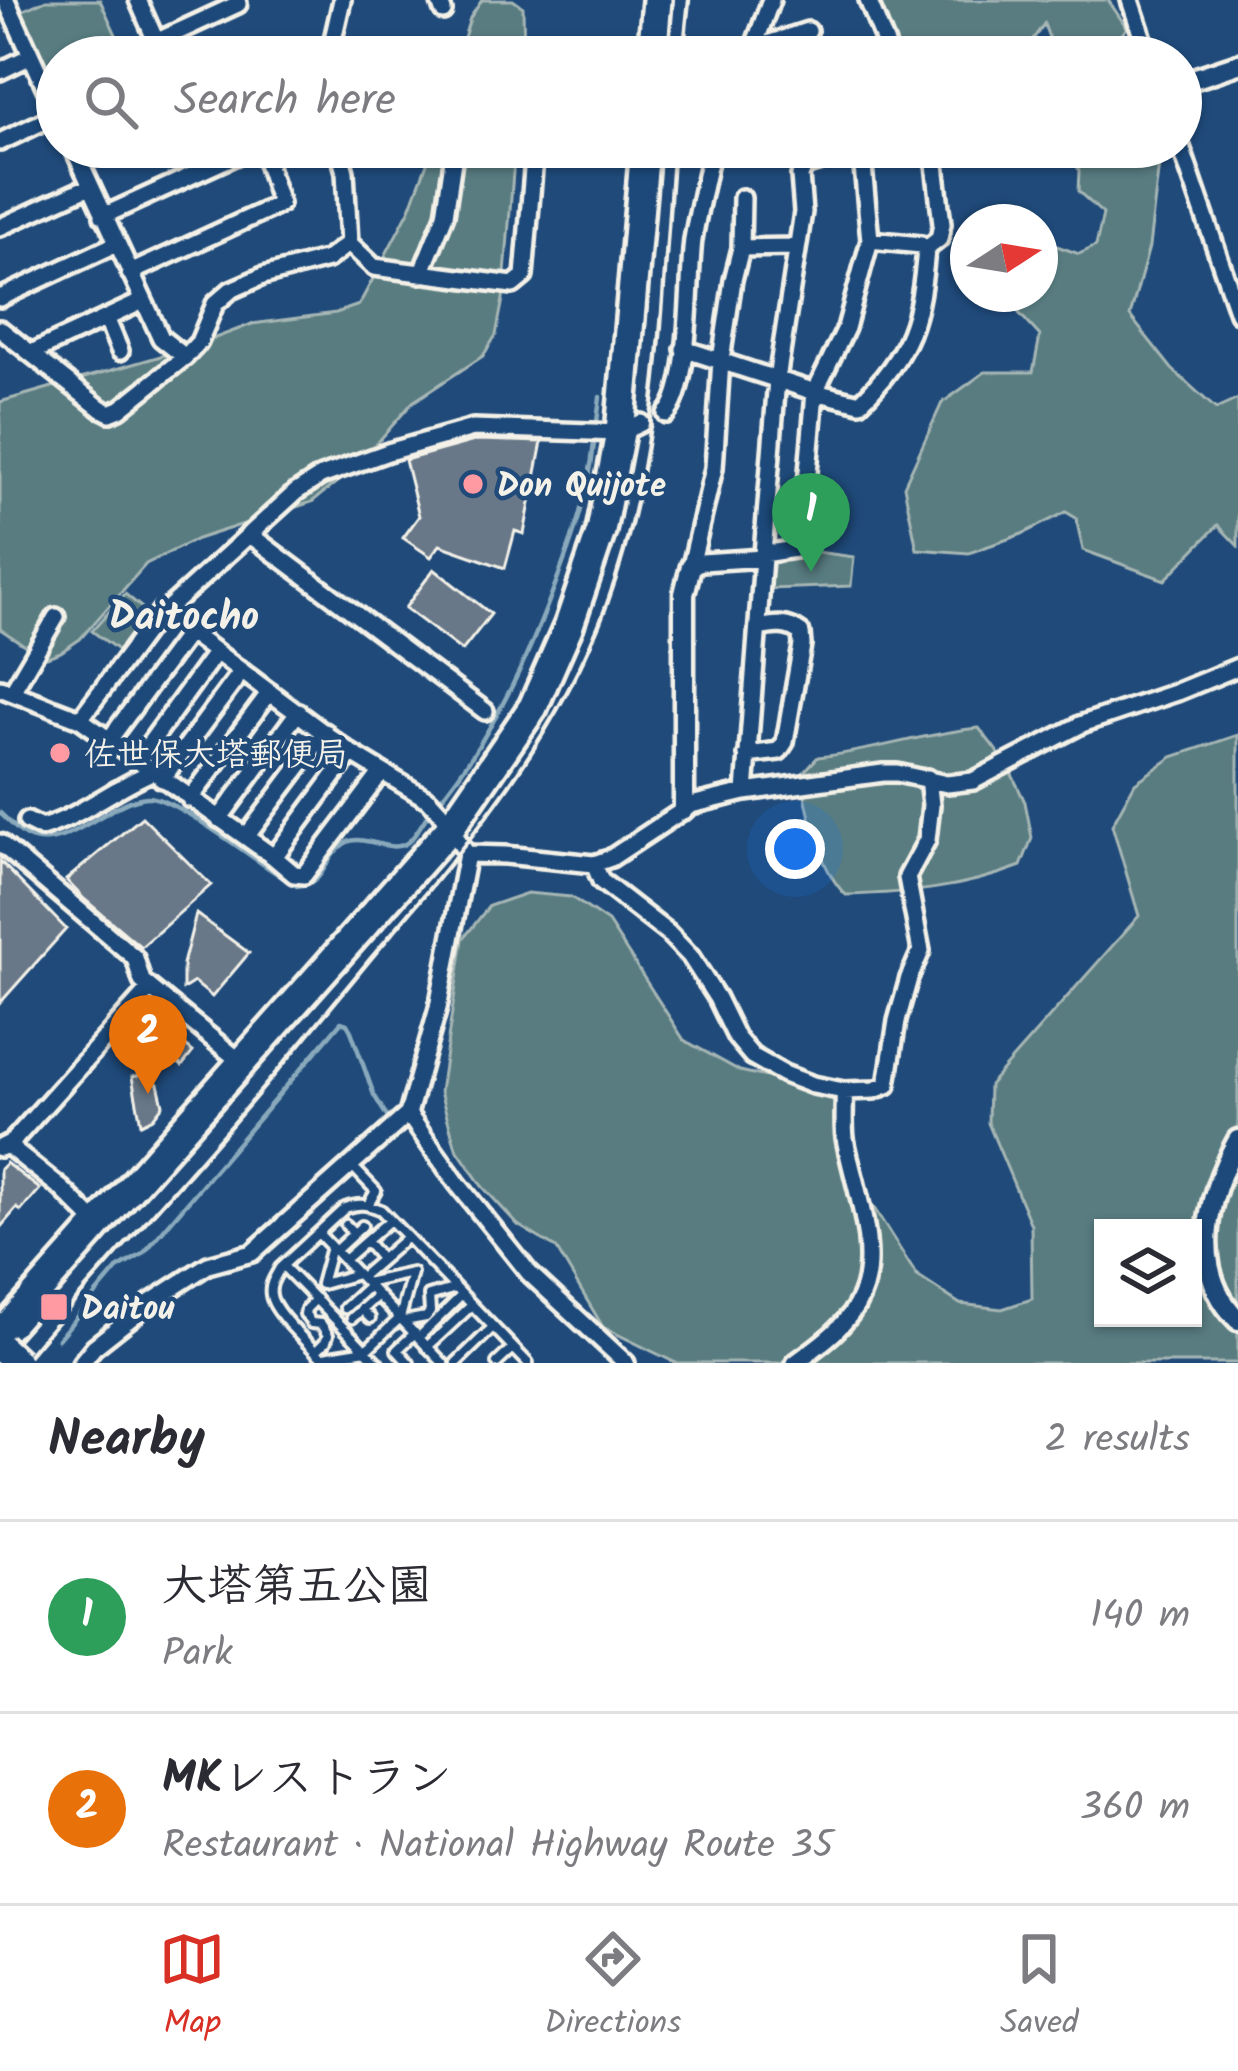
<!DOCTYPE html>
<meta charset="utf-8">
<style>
:root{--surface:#fff;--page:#f2f2f3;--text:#2b2b33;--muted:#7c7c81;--line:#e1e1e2;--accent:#d93025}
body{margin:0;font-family:Kalam,"Klee One",sans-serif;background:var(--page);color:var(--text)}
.controls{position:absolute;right:36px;bottom:36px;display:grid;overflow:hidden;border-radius:0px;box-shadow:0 3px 9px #0004}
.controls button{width:108px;height:108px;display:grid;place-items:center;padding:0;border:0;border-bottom:3px solid var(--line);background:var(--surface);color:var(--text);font:60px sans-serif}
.compass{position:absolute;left:950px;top:204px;width:108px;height:108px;border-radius:50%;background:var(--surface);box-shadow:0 3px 9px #0004;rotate:78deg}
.you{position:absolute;left:795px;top:849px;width:42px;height:42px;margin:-30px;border:9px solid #fff;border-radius:50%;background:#1a73e8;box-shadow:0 0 0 18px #1a73e833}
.badge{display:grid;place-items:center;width:78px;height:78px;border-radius:50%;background:var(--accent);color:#fff;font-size:39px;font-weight:700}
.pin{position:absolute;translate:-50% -99px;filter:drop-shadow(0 3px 6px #0008)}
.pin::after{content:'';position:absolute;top:63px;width:42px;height:36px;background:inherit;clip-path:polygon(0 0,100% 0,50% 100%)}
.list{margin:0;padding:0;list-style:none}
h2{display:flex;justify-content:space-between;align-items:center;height:156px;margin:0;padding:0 48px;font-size:51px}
h2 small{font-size:39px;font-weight:400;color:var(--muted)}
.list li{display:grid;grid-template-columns:78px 1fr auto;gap:36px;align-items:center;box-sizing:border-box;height:192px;padding:0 48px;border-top:3px solid var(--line)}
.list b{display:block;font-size:45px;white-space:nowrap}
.list p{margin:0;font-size:39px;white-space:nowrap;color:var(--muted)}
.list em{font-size:39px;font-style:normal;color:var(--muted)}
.icon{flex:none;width:66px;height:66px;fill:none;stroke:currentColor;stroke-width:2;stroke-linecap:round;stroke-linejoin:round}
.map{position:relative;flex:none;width:1238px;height:1363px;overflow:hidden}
.search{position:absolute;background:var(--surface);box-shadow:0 3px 9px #0004;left:36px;right:36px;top:36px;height:132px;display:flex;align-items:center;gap:30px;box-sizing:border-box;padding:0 42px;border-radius:66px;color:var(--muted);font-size:45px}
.sheet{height:540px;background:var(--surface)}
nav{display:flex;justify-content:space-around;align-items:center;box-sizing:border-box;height:168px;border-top:3px solid var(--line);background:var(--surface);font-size:33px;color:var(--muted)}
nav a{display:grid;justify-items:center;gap:6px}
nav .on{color:var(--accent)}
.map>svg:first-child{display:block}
</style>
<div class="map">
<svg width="1238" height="1363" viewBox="0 0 1238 1363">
<rect width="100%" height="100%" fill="#1f4a7a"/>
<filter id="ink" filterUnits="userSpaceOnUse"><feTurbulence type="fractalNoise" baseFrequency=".00833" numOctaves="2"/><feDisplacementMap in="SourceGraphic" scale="24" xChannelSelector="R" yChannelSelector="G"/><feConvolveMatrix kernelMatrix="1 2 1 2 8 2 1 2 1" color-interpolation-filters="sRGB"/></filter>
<g filter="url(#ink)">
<path fill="#587b80" stroke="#a6b6b4" stroke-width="3" fill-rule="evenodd" d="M 46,0 L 100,0 L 124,52 L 112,57 L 57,57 L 57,82 L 49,85 L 17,13 Z
M 482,0 L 513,0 L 523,7 L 524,57 L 458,57 L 470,18 Z
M 876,0 L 1108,0 L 1127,28 L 1106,54 L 1107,57 L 1056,57 L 1044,24 L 1020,57 L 900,57 Z
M 433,147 L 515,147 L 503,299 L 496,335 L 483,356 L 413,402 L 357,466 L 312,502 L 197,539 L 146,564 L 80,639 L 61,652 L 44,658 L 0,629 L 0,402 L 189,348 L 252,324 L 336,313 L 359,305 L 410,209 Z
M 1070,147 L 1161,147 L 1149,247 L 1130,316 L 1172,369 L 1216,409 L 1238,399 L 1238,546 L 1218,525 L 1165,580 L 1083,550 L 1076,518 L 1066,512 L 1022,534 L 969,553 L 917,549 L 904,486 L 942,403 L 985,372 L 1033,372 L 1040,336 L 1008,301 L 1006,294 L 1040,294 L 1040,240 L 1079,254 L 1096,246 L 1103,214 L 1078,191 L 1079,171 Z
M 810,551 L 854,557 L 851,586 L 770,589 L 770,559 Z
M 125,594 L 152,616 L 123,654 L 92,631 Z
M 979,728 L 1007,764 L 1025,802 L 1032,838 L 1021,866 C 961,889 910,893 846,895 C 819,870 808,812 801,775 L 818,757 C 872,752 924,733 979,728 Z
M 1238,735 L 1238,1363 L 676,1363 L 603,1327 L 556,1248 L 518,1225 L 482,1186 L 456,1148 L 440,1092 L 463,939 L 489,906 L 527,893 L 571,897 L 608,922 L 684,1040 L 740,1071 L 827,1091 L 848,1118 L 862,1189 L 917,1276 L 960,1304 L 1002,1309 L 1032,1299 L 1031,1225 L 988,1123 L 989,1085 L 1139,916 L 1112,825 L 1135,783 L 1172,757 ZM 1103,1228 L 1193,1228 L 1193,1318 L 1103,1318 Z"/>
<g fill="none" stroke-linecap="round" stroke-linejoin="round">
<path stroke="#8aaabc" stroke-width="4.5" d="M 597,422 L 600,397
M 438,802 C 489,741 524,668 552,593 C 571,544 589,495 594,443
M 0,813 C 8,820 18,832 28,837 C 64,854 109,800 147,797 C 174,795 266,870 297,886 C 328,882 322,859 344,844 C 364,831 390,856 408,842 C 417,835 423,820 431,811
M 465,1204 L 470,1215 L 526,1282 L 611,1363
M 58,1339 L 117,1269 L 143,1254 L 341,1022 L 347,1024 L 351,1031 L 374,1095 L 388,1118"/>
</g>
<path fill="#687888" stroke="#f4f1e8" stroke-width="3" d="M 478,440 L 542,442 L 524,534 L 515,531 L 505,568 L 440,545 L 431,557 L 403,538 L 419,516 L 405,460 Z
M 434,569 L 491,614 L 462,651 L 405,608 Z
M 142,817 L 211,885 L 141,947 L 84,899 L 66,880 Z
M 0,861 L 66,929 L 0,1003 Z
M 196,914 L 249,953 L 212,997 L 194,982 L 183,989 L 183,964 Z
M 145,1012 L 193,1052 L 182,1066 L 132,1027 Z
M 146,1074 L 158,1084 L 163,1105 L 153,1118 L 141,1124 L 132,1077 Z
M 6,1163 L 40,1189 L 21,1211 L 17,1208 L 0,1228 L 0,1169 Z"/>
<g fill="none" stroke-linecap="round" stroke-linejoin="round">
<defs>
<path id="service" d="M 353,1167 L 376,1191 L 368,1205
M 346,1225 L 354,1233
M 318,1233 L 443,1363
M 366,1241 L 381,1259
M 335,1251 L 362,1226
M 344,1260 L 390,1220
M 283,1266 L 378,1363
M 361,1277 L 407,1237
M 321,1284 L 331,1247
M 322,1284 L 357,1274
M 316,1299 L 306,1309 L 305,1314 L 311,1323 L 321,1324 L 328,1335 L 326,1341 L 316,1351
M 345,1308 L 369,1286
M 361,1309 L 370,1318
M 352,1318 L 378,1295
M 404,1321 L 426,1317 L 430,1312 L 429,1296 L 456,1288
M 419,1337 L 462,1295
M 427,1347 L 472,1305
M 324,1357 L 366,1350 L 400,1318 L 412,1273 L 366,1283
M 327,1363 C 314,1349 273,1313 271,1295 C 269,1285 275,1277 280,1268 L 345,1208 C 359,1203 367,1204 381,1210 L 528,1363
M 409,1363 L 397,1350 L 415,1333
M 456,1363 L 493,1327
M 497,1363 L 513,1348"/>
<path id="minor" d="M 6,0 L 57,113
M 138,0 L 163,57
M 439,0 L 443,11
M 868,0 L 891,57
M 1130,0 L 1149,57
M 752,49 L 808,31
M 123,57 L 238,4 L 237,0
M 329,57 L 342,0
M 750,57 L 771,0
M 0,71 L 31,56
M 0,142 L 57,115
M 73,147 L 161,338 L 185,357
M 1181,147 L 1238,313
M 103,216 L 254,147
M 0,227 L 90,186
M 349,243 L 374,267 L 513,285 L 524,276 L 535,147
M 741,248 L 742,198
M 926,249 L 939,239 L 942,224 L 933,147
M 130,273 L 280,204 L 262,147
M 421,274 L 445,215 L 455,147
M 0,298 L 116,244
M 106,318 L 120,351
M 0,329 L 100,408 L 110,413 L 120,409 L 185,357 L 199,342 L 215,304 L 231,290 L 263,276 L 328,259 L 349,243 L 345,172 L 338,147
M 684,349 L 815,392 L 846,328 L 870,240 L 862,156 L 834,157
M 31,353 L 143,301
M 666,414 C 691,390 688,278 693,240 C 698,209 706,178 712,147
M 249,534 L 485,711
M 763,554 L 777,379 L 803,212 L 800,176 L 804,166 L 834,157 L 833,147
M 763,558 L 702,562 L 691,566 L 714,468 L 721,360 L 733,280 L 741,248 L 796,247
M 163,613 L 296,492 L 321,476 L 388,452 L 473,428 L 620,433 L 641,423
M 0,688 L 80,719
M 12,692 L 56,617
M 109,740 L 189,632
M 747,755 L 779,751 L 785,742 L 802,645 L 801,633 C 788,623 775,624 759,628
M 137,761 L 216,652
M 162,779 L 242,671
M 745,792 L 763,558 L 763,554 L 795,549 L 802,541 L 815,392 L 860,403 C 911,353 920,319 926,249 L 921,245 L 870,240
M 190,799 L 270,692
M 219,819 L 298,712
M 27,821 L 41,828 C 82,816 113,788 152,772
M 246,837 L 325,732
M 0,843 L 135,958 L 142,981 L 242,1063
M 467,854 L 505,855 L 594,864 L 611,858 L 691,805 L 745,792 L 883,773 L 897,773 L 947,784 L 973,781 L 1082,724 L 1177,692 L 1238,667
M 274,857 L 294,874 L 304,875 L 381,773
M 594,864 L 601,881 L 668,933 L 690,956 L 717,998 L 736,1037 L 752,1056 L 784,1074 L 813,1085 L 844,1091 L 874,1090 L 887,1085 L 897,1021 L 909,978 L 921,951 L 907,877 L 927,840 L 931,805 L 928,778
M 408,1114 L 457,1183 L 529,1273 L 626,1363
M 7,1145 L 62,1189 L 98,1225
M 0,1148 L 12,1142 L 150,988
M 81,1363 L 94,1347 L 151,1302 L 208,1265 L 252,1253 L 408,1114 L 438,1008 L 467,854 L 440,812 L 429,800 L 351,753 L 161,611 L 80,719 L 274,857 L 351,753
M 795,1363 C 820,1345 849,1325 861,1296 C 881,1251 853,1184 845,1138 C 843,1123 845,1106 844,1091"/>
<path id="tertiary" d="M 1181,83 L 1238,64
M 684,809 L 684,594 L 691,566
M 1238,1140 C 1207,1195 1188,1270 1238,1320"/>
<path id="trunk" d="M 652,57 L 657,0
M 0,1335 L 450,828 L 533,707 L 569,625 L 601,531 L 620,433 L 645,147"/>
</defs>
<use href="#service" stroke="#f4f1e8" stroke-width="16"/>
<use href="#minor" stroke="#f4f1e8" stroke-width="24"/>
<use href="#tertiary" stroke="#f4f1e8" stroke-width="27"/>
<use href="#trunk" stroke="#f4f1e8" stroke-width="36"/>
<use href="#service" stroke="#1f4a7a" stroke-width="8"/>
<use href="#minor" stroke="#1f4a7a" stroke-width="15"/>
<use href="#tertiary" stroke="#1f4a7a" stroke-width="18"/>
<use href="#trunk" stroke="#1f4a7a" stroke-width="27"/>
<path stroke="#f4f1e8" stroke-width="4.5" d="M 683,57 L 689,0
M 22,1363 C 86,1286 154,1214 220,1138 C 272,1079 322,1018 372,957 C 464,848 557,740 607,604 C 661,457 661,301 674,147"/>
<defs>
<path id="motorway-bridge" d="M 0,1347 L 17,1363"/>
</defs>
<use href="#motorway-bridge" stroke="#f4f1e8" stroke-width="36" stroke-linecap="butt"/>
<use href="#motorway-bridge" stroke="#1f4a7a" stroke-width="27"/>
</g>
</g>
<g fill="#ff9aa2" stroke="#1f4a7a" stroke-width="4.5">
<circle cx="473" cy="484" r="12"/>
<circle cx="60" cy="753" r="12"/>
<rect x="39" y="1292" width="30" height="30" rx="6"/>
</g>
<g text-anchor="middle" stroke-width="9" stroke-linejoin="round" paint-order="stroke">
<g font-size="33" font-weight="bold" fill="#f4f1e8" stroke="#1f4a7a" text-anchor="start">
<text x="497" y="496">Don Quijote</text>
<text x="84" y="765">佐世保大塔郵便局</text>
<text x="81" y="1319">Daitou</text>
</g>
<g font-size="39" font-weight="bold" fill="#f4f1e8" stroke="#1f4a7a">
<text x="184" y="629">Daitocho</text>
</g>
</g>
</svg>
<div class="controls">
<button><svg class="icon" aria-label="layers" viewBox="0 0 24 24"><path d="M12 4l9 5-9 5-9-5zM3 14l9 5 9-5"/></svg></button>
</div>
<svg class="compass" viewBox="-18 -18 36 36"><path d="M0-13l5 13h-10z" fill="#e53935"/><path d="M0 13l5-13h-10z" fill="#7c7c81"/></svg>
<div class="you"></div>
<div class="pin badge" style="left:811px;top:572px;background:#2e9e5b">1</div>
<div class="pin badge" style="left:148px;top:1094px;background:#e8710a">2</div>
<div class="search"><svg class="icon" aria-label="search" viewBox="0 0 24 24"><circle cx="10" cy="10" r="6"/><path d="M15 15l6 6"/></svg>Search here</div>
</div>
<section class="sheet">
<h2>Nearby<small>2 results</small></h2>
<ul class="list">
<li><span class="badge" style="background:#2e9e5b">1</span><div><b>大塔第五公園</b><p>Park</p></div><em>140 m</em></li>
<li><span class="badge" style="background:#e8710a">2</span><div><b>MKレストラン</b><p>Restaurant · National Highway Route 35</p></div><em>360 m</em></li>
</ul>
</section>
<nav>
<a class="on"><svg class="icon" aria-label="map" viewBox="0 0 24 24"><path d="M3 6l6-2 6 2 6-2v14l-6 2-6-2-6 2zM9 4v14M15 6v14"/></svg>Map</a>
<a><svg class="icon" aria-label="directions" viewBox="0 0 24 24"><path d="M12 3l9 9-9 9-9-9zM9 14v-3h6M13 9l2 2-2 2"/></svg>Directions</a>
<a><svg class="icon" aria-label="saved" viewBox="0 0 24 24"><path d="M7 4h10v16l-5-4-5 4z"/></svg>Saved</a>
</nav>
